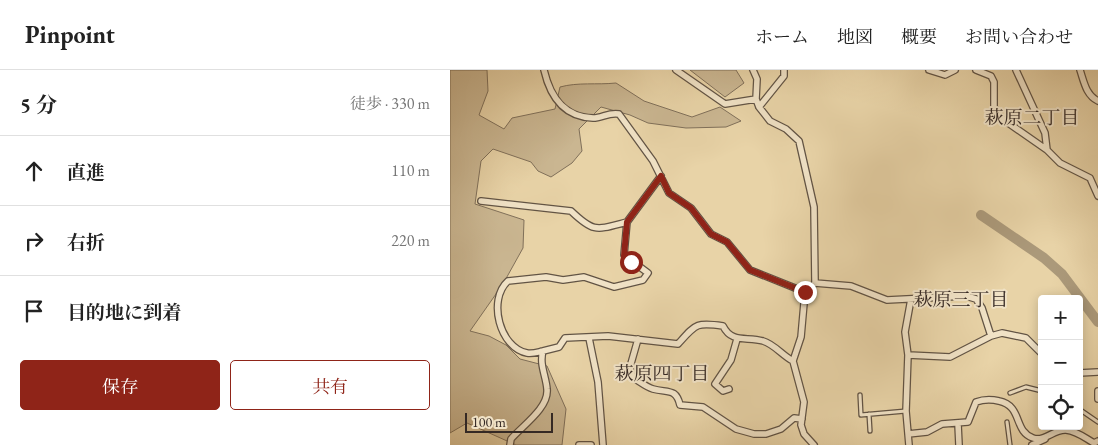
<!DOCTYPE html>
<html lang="ja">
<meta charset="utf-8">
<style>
:root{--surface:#fff;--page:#f6f6f6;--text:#222;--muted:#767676;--line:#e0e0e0;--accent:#8f2418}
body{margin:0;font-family:"EB Garamond","Noto Serif JP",serif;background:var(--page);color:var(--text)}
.controls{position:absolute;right:15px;bottom:15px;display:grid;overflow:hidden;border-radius:5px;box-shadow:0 2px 12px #0003}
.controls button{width:45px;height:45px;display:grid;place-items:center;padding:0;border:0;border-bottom:1px solid var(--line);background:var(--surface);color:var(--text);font:25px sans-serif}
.scale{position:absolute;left:15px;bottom:12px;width:88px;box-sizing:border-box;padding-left:5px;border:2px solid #352924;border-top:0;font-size:14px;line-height:18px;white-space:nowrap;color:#352924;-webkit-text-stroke:4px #f0e2c6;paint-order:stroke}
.stop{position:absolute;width:15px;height:15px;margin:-11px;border:4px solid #8f2418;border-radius:50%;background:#fff}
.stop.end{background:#8f2418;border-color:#fff;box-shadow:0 1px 5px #0008}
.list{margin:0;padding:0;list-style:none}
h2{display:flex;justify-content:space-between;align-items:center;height:65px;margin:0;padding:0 20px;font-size:21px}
h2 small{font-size:16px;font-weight:400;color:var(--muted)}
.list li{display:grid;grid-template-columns:32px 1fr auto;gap:15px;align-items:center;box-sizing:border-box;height:70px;padding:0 20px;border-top:1px solid var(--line)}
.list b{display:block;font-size:19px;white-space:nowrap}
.list em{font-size:16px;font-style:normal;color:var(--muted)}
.actions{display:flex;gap:10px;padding:15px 20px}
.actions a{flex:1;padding:11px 0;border:1px solid var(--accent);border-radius:5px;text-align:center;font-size:18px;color:var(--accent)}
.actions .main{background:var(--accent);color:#fff}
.icon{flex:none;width:28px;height:28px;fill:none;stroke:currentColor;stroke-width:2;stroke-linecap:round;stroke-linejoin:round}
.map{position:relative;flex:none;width:648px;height:375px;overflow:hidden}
header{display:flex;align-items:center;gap:30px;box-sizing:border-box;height:70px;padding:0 25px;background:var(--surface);border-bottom:1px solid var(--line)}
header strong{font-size:24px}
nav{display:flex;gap:28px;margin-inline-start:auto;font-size:18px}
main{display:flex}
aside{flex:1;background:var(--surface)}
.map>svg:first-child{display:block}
</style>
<header>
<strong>Pinpoint</strong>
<nav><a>ホーム</a><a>地図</a><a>概要</a><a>お問い合わせ</a></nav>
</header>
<main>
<aside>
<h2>5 分<small>徒歩 · 330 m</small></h2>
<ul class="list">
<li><svg class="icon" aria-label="ahead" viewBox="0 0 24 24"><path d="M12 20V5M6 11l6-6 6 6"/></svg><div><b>直進</b></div><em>110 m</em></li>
<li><svg class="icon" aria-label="right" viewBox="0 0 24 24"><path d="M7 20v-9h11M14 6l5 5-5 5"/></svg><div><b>右折</b></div><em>220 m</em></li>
<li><svg class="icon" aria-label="arrive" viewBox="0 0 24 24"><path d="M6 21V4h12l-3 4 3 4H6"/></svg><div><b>目的地に到着</b></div></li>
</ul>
<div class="actions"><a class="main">保存</a><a>共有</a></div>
</aside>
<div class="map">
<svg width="648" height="375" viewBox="0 0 648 375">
<rect width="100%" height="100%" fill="#e8d3a7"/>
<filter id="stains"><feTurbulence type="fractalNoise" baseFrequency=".004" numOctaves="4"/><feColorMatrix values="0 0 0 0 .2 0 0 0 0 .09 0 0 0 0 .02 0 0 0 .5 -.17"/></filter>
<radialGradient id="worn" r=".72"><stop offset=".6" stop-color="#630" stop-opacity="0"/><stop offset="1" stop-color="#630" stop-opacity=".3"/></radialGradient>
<path fill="#cab691" stroke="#80705a" d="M 0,0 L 37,0 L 38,21 L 29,45 L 54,59 L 62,48 L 105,39 L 110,17 C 128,12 147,15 166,13 L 194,31 L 242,47 L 270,37 L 291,51 L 276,57 L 236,58 L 198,53 L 180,45 L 151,37 L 129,59 L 132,81 L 122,93 L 101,107 L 88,101 L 81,92 L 43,79 L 31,91 L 25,134 L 74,150 L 73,178 L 53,214 L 20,261 L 39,266 L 56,275 L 70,289 L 97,296 L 116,339 L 112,375 L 66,375 L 17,353 L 0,363 Z
M 240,0 L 286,0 L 294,13 L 275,27 Z"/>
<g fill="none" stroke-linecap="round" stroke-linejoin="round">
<path stroke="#ab997a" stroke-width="10" d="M 531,145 L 594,188 L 612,204 L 648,252"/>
<defs>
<path id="lane" d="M 560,323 L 576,317 L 592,321
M 410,325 L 411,345 L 456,341
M 629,339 L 648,352
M 419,344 L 420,361
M 557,352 L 560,375"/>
<path id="street" d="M 94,0 C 100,26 113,47 143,48 C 152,48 159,42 169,44 L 203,91 L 219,123 L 241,138 L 261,164 L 277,172 L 300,200 L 355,222
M 226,0 L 275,34 L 306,29
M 303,0 L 307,9 L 306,29 L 309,37 L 320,51 L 336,59 L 349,71 L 364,137 L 365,213
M 479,0 L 495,5 L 505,0
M 526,0 L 541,6 L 544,12 L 544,37 L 551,48 L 597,80
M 566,0 L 595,63 L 597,80 L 610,93 L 640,108 L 648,126
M 630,0 C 634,12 636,25 648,31
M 309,37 L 334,6 L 334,0
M 31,131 L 121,141 C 144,163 146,160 177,152
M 139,268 L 148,312 L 153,375
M 188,269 L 180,297 L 182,307 C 189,311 196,317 203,319 C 218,323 226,318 230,335 L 253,337 L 286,359 L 304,364 L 316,364 L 331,359 L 344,348 L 352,349
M 93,281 C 88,282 83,284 77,283 C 50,278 37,230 58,211 L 96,207 L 113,210 L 134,207 L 164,217 L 193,210 L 198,203 L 174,185 L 177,152 L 211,106
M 458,285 L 500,287 L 541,266 L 552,263 L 576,268 L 592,284
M 629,303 L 648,302
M 279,319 L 273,321 L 265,314 L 281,290 L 287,269
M 648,321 L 648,329
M 508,354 L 509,375
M 458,364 L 477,362 L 492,354 L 518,352 L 526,332 C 534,329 541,329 549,331 C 573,336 563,361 583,368 C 595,372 604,359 616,360 C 627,361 635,368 644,373 L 648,371
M 60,375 L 61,369 C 72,356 99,338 97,319 C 96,306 89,294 93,281 L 109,277 L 115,268 L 158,266 L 228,274 C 246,254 246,252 273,256 C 282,274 297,266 313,271 C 324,274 333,286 343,291
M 129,375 L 141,375
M 364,375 L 354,364 L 351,355 L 354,332 L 343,291 L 351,267 L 355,222 L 365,213 L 401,216 L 437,230 L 516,226 L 526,229 L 532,238 L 541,266
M 459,375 L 456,341 L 458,285 L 455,262 L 461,229
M 582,375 L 595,369"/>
</defs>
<use href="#lane" stroke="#625445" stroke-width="5.5"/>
<use href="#street" stroke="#625445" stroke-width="8"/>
<use href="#lane" stroke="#f0e2c6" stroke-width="3"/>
<use href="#street" stroke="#f0e2c6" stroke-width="5.5"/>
</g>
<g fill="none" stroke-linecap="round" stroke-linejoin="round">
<path stroke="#8f2418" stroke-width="6" d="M 181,192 L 174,186 L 177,152 L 211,106 L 219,123 L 241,138 L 261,164 L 277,172 L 300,200 L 355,222"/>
</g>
<g text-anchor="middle" stroke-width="4" stroke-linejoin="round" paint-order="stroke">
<g font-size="19" fill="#352924" stroke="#f0e2c6">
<text x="582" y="54">萩原二丁目</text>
<text x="511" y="236">萩原三丁目</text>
<text x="212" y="310">萩原四丁目</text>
</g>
</g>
<rect width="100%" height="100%" filter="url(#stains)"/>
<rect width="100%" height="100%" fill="url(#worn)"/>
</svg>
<div class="controls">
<button>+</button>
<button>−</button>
<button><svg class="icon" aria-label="locate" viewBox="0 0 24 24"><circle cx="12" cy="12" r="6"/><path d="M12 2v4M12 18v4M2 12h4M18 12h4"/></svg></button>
</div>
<div class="scale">100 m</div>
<div class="stop" style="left:181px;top:192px"></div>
<div class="stop end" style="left:355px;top:222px"></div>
</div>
</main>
